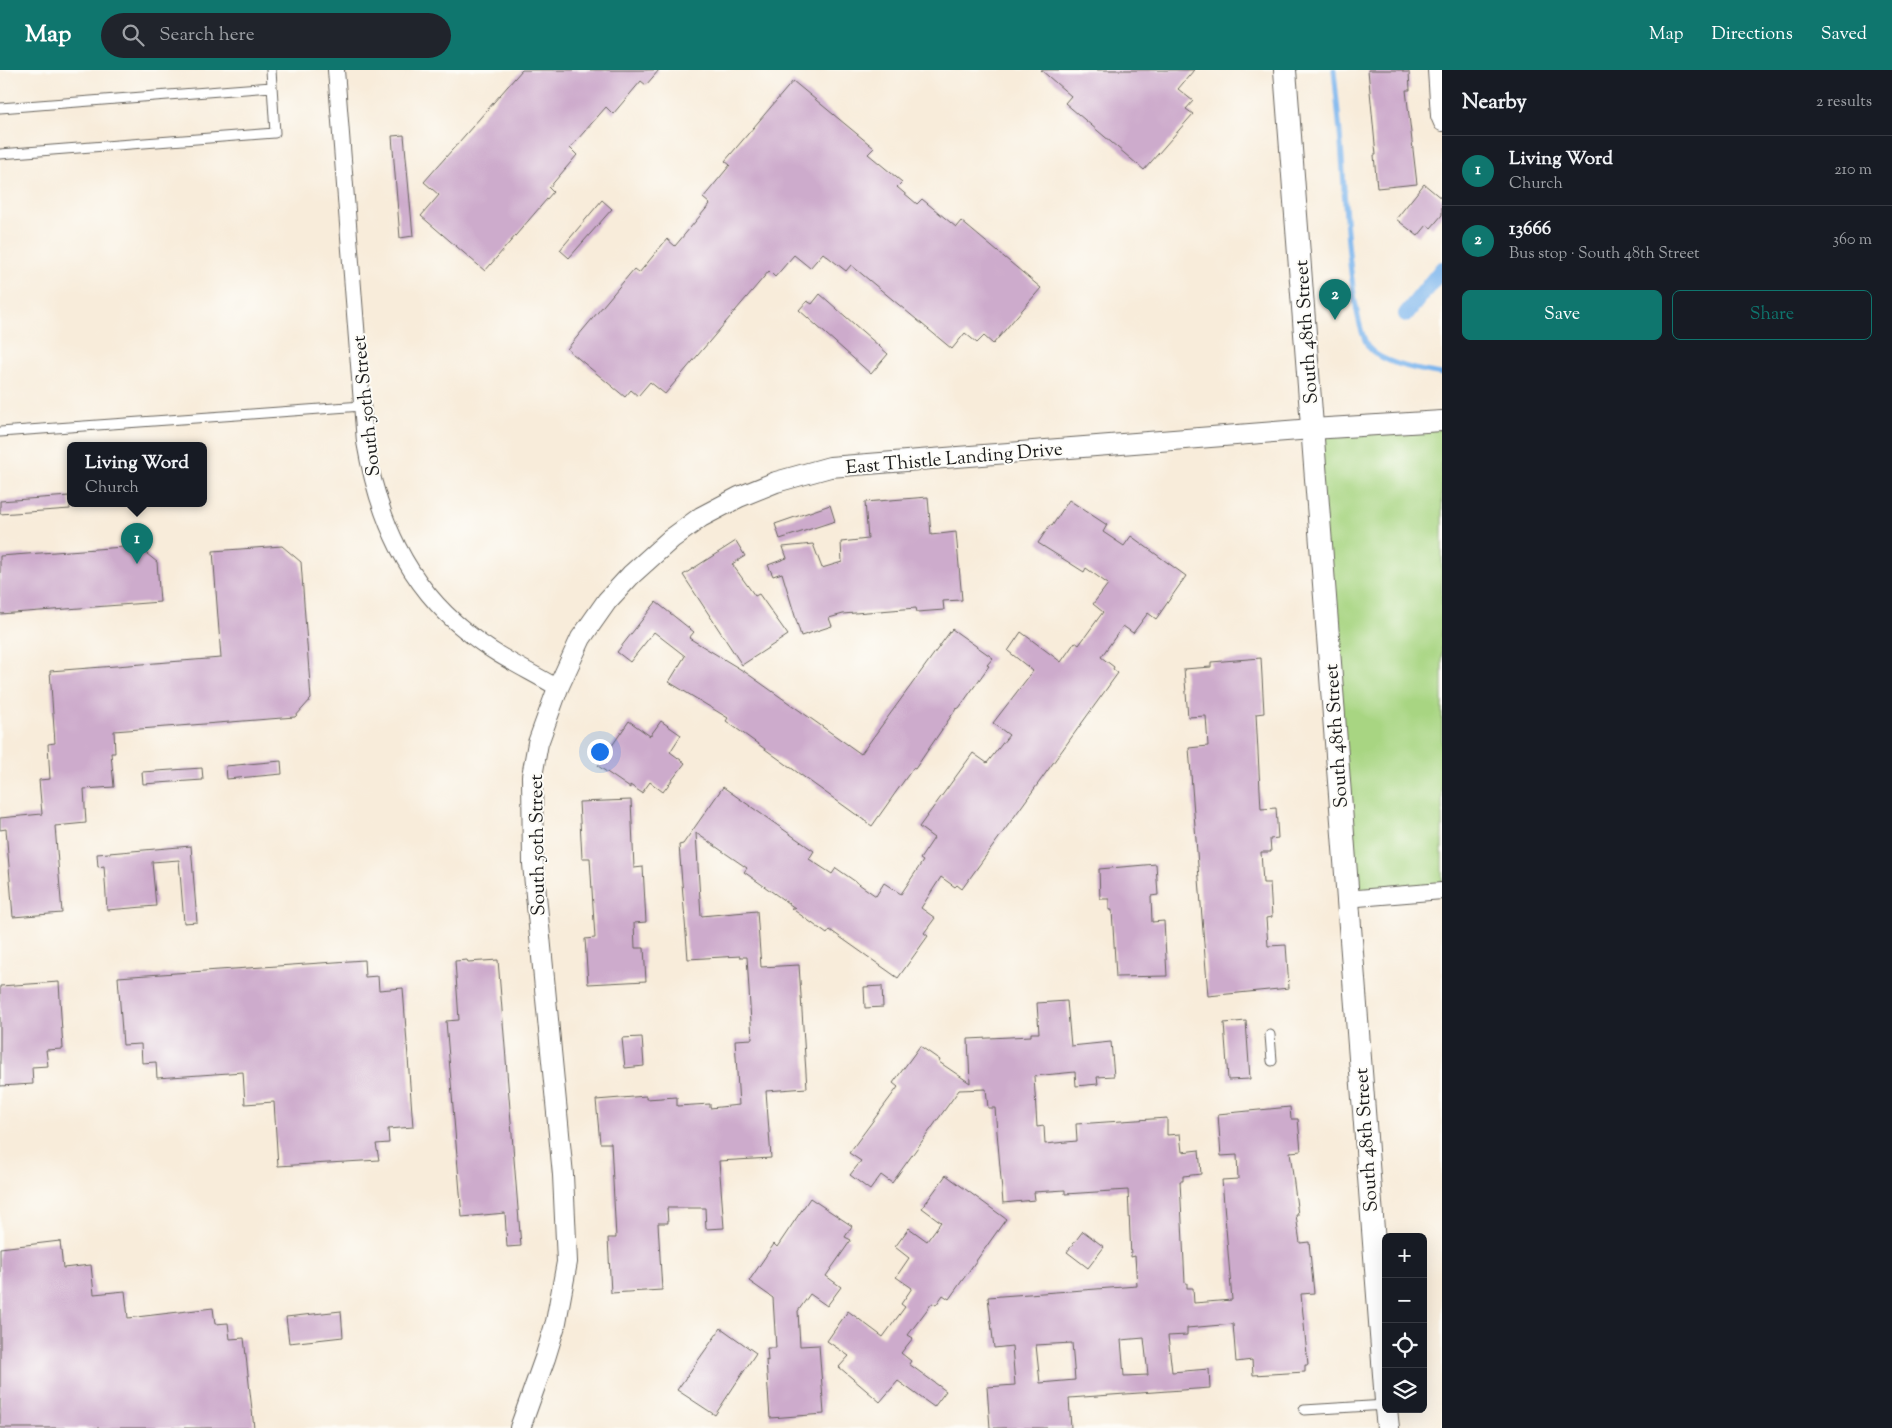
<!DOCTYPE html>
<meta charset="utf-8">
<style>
:root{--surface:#171b24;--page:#20242c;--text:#f1f3f6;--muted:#9ea1a6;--line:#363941;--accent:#0f766e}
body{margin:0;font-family:"Sorts Mill Goudy",serif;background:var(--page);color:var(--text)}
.controls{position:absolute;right:15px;bottom:15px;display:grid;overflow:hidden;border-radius:8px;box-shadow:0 5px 20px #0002}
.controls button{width:45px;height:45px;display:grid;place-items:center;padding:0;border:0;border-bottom:1px solid var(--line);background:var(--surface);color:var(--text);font:25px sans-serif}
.you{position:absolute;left:599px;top:681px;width:18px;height:18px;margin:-12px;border:4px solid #fff;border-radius:50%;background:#1a73e8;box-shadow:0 0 0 8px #1a73e833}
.badge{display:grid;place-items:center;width:32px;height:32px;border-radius:50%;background:var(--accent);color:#fff;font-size:16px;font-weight:700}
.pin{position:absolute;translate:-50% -41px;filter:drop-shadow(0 1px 2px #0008)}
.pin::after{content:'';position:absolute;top:26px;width:18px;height:15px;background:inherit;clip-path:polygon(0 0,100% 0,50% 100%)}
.popup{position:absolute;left:67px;top:372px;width:140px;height:65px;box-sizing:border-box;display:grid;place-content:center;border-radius:8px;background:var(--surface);filter:drop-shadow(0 1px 4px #0005);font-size:16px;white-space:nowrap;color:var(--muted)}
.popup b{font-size:19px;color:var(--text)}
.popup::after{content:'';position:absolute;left:50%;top:100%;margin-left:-10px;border:10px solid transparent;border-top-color:var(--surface)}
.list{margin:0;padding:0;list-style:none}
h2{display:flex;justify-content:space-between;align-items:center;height:65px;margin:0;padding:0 20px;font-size:21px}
h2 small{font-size:16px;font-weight:400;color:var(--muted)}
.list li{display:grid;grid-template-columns:32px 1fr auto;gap:15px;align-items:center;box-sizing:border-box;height:70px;padding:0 20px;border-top:1px solid var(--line)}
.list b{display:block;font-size:19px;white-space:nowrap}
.list p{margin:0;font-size:16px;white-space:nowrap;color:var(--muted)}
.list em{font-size:16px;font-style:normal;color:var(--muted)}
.actions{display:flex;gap:10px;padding:15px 20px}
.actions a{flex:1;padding:11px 0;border:1px solid var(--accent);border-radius:8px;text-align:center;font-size:18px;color:var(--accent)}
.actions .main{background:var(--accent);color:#fff}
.icon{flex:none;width:28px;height:28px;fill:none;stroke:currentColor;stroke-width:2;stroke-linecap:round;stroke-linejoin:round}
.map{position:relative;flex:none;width:1442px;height:1358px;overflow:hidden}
header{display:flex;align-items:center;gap:30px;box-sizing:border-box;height:70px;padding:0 25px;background:var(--accent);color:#fff}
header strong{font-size:24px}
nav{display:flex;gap:28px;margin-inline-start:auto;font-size:18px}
.search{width:350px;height:45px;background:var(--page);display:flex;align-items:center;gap:12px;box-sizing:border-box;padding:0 18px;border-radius:28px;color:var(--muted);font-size:19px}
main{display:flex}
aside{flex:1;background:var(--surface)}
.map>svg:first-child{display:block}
</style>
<header>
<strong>Map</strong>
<div class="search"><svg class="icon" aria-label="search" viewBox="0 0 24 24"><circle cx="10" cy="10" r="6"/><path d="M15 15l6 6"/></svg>Search here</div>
<nav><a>Map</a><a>Directions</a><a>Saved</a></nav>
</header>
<main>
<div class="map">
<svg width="1442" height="1358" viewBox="0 0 1442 1358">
<rect width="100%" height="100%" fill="#fdfcf7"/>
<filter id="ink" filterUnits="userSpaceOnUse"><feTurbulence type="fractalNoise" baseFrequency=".02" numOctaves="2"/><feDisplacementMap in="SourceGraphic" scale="10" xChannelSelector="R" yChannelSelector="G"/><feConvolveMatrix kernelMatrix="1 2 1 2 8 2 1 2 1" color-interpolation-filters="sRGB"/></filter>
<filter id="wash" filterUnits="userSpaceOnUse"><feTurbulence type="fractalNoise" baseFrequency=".0096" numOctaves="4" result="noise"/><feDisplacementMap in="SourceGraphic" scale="20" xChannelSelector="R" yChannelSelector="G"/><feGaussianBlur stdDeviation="1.12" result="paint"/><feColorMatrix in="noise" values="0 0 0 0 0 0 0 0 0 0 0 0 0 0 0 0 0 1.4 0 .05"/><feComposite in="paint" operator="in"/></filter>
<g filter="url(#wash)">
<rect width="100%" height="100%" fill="#f8ecda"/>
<path fill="#a8d582" stroke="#62784f" d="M 1442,351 L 1442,821 L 1346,829 L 1312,359 Z"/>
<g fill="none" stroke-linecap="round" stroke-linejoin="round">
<path stroke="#7cb5ed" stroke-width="5" d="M 1334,0 C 1337,34 1341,68 1343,102 C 1345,134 1351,261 1371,280 C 1385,294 1423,301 1442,304"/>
<path stroke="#7cb5ed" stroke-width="16" d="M 1406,244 L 1442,199"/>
</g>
<g id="blocks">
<path fill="#cdabcc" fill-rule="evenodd" d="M 522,0 L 659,0 L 646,15 L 641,11 L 613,44 L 606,37 L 570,78 L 577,85 L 549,118 L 553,122 L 485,201 L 421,146 L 439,125 L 424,112 Z
M 1041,0 L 1194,0 L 1178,19 L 1193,31 L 1186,39 L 1193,44 L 1144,100 L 1065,33 L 1071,26 Z
M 1368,0 L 1403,0 L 1403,2 L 1409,2 L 1410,20 L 1406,20 L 1417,114 L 1377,118 L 1374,85 L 1376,85 Z
M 793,11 L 874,78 L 868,84 L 902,112 L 897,117 L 917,134 L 922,129 L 956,157 L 961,151 L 1041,218 L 993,274 L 984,266 L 977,273 L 965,263 L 952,279 L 851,195 L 846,201 L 823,183 L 810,198 L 794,185 L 775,207 L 769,201 L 665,324 L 650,312 L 638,326 L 631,320 L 625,327 L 567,279 L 634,199 L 639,203 L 667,169 L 675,176 L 710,134 L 703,128 L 730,95 L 725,91 Z
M 404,65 L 413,166 L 400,168 L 392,66 Z
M 1424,114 L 1442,129 L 1442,145 L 1431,158 L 1427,155 L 1418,166 L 1396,149 Z
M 602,130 L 612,139 L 569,188 L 560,180 Z
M 820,224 L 888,284 L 871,304 L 799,240 L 807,231 L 812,234 Z
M 69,426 L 70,439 L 0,444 L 0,431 Z
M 928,427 L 931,465 L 956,462 L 962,530 L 943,531 L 944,540 L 917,542 L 916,538 L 843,544 L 829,548 L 832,556 L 801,566 L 782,503 L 773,506 L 768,495 L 787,488 L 783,477 L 813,474 L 822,498 L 842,492 L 841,472 L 868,469 L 865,432 Z
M 1069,430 L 1107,455 L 1103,462 L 1124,476 L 1131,466 L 1186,506 L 1156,549 L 1148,543 L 1133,563 L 1123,556 L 1101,587 L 1114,597 L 1113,599 L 1118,603 L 962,819 L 957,815 L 955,817 L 941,807 L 921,838 L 935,848 L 924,863 L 928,866 L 898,908 L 830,860 L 827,864 L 791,838 L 795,838 L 744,802 L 747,798 L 696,763 L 701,846 L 757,841 L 761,897 L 799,895 L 807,1018 L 766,1021 L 771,1088 L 719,1091 L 724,1158 L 706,1159 L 705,1138 L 667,1138 L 668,1153 L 658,1153 L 662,1220 L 611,1223 L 608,1168 L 616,1168 L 611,1073 L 600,1073 L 596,1030 L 646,1026 L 646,1029 L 677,1027 L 677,1036 L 710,1034 L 710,1038 L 739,1035 L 735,970 L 752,969 L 747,887 L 740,887 L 740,886 L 688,889 L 679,775 L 683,774 L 723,717 L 814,781 L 809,789 L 832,804 L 836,798 L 876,826 L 884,813 L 901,824 L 923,791 L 920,789 L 934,768 L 919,757 L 973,683 L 987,693 L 1009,665 L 993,653 L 1033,601 L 1008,581 L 1021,562 L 1061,592 L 1075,572 L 1079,575 L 1103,542 L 1093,534 L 1108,514 L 1086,498 L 1084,502 L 1038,473 L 1050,455 L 1052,456 Z
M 830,435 L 835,451 L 780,469 L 775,454 Z
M 736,471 L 745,486 L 732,494 L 755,526 L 759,524 L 788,565 L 742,595 L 683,505 Z
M 137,476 L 157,492 L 160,532 L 0,544 L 0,486 Z
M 282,476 L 301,492 L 311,629 L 295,647 L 114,661 L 115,683 L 111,683 L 114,717 L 84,719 L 86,753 L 55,756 L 62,843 L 13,847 L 6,759 L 0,760 L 0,748 L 42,744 L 39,710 L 50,709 L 48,674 L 55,673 L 50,601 L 221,588 L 213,481 Z
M 656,532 L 694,562 L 689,568 L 745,602 L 861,684 L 952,559 L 993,588 L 987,595 L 989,596 L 959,638 L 956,639 L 915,699 L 913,698 L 872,756 L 726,651 L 728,648 L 669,612 L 685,586 L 654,562 L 630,592 L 617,582 Z
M 1261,588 L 1264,643 L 1256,644 L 1261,739 L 1276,738 L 1278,768 L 1270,769 L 1271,782 L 1261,782 L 1263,813 L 1270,813 L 1272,847 L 1266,848 L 1268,876 L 1286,875 L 1289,918 L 1208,926 L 1189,678 L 1208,676 L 1206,646 L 1188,647 L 1184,599 L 1211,597 L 1211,592 Z
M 629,651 L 650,666 L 661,651 L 681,665 L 670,682 L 685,693 L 663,722 L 650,712 L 642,723 L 630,715 L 630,718 L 598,696 Z
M 281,691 L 282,704 L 227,709 L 226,696 Z
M 202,698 L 203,710 L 143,714 L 142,702 Z
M 631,730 L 634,798 L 643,797 L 646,852 L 634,853 L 635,878 L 644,878 L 646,911 L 588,914 L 585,869 L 595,868 L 590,788 L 582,788 L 579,732 Z
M 191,776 L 197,852 L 184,853 L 179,790 L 152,792 L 156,836 L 107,840 L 104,796 L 98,797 L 97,784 Z
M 1156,794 L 1158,825 L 1151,826 L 1152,852 L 1164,851 L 1167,906 L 1116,907 L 1112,840 L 1109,840 L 1109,829 L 1100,829 L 1099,799 Z
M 364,890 L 365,907 L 378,906 L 379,920 L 403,918 L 413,1057 L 388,1059 L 389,1073 L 376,1074 L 379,1090 L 278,1096 L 274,1032 L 245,1034 L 243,1002 L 157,1008 L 156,992 L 142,993 L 141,974 L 123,975 L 118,907 Z
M 467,890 L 468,892 L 498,890 L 521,1176 L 507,1177 L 505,1143 L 462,1147 L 446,951 L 459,950 L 455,891 Z
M 59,912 L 63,979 L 46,980 L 48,996 L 32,997 L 33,1014 L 0,1016 L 0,916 Z
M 882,916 L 883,937 L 865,938 L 864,917 Z
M 1067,931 L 1071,976 L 1111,972 L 1114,1006 L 1097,1007 L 1098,1014 L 1076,1016 L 1075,1002 L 1034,1006 L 1037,1057 L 1044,1056 L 1045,1074 L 1077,1071 L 1076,1054 L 1167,1048 L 1167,1065 L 1180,1064 L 1182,1082 L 1199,1080 L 1201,1104 L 1183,1106 L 1183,1111 L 1180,1111 L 1185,1213 L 1187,1213 L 1187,1218 L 1193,1218 L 1194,1233 L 1232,1230 L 1222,1110 L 1238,1109 L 1237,1085 L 1221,1086 L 1218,1044 L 1290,1037 L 1291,1049 L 1298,1049 L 1301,1081 L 1290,1082 L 1298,1145 L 1296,1145 L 1300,1173 L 1309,1172 L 1314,1223 L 1301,1224 L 1308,1295 L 1305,1295 L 1305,1302 L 1253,1305 L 1252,1290 L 1236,1292 L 1233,1254 L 1187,1258 L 1187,1265 L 1168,1266 L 1172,1302 L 1209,1299 L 1210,1318 L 1069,1328 L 1071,1358 L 990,1358 L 987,1317 L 1015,1315 L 1012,1276 L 994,1278 L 988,1227 L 1137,1216 L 1135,1186 L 1131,1187 L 1128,1120 L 1065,1124 L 1065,1120 L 1034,1122 L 1035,1130 L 1003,1133 L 995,1038 L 988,1038 L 986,1019 L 959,1020 L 892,1113 L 881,1105 L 870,1120 L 850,1105 L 861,1091 L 849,1083 L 898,1017 L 893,1013 L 920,976 L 940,990 L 939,992 L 970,1013 L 968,969 L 1031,966 L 1031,963 L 1039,963 L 1037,933 ZM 1144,1268 L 1148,1305 L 1124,1306 L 1121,1270 ZM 1072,1273 L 1075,1310 L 1040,1313 L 1036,1275 Z
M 1246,951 L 1250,1009 L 1228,1010 L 1224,953 Z
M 642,967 L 644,996 L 625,998 L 622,968 Z
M 946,1105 L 1006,1149 L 949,1229 L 943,1225 L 936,1235 L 932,1233 L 908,1265 L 913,1268 L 901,1283 L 911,1291 L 909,1294 L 946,1321 L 934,1337 L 898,1311 L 880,1332 L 839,1297 L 849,1286 L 827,1271 L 848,1241 L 883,1267 L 905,1237 L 901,1234 L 912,1218 L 896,1207 L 909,1188 L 895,1177 L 909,1158 L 927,1171 L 941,1152 L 922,1138 Z
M 810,1128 L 852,1156 L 845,1167 L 851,1170 L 826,1206 L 841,1217 L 827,1236 L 810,1224 L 798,1241 L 800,1276 L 819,1275 L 824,1344 L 770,1348 L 766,1290 L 768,1291 L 767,1278 L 776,1278 L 773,1228 L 749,1211 L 774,1174 L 777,1177 Z
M 1083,1161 L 1104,1177 L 1088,1198 L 1067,1182 Z
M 60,1171 L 63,1198 L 91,1195 L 94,1224 L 125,1221 L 128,1248 L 213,1238 L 215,1254 L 228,1253 L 230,1269 L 244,1268 L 254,1358 L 0,1358 L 0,1178 Z
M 341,1241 L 343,1267 L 289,1273 L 286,1247 Z
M 721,1258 L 756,1283 L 715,1345 L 677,1320 Z"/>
</g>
</g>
<g filter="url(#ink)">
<use href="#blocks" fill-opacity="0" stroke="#69655e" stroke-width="1"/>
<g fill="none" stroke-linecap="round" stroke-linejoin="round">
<defs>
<path id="service" d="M 0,38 L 272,17
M 0,84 L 275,63 L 271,0
M 0,362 L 362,336
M 1270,965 L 1272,991
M 1304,1340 L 1386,1335"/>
<path id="minor" d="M 336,0 L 365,372 C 378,447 406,514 467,562 C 494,585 528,600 558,618
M 1436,0 L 1439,46 L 1442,53
M 1346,829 L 1442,821"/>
<path id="tertiary" d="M 520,1358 L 545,1288 L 556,1252 L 567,1192 L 563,1105 L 533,794 L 532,706 L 538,673 L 558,618 L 581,568 L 607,531 L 631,505 L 671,469 L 701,447 L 739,427 L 776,412 L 830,397 L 1312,359 L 1442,351"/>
<path id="secondary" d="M 1285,0 L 1386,1331
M 1386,1339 L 1388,1358"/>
</defs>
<use href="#service" stroke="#69655e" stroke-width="11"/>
<use href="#minor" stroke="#69655e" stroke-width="18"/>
<use href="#tertiary" stroke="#69655e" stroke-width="22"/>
<use href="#secondary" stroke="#69655e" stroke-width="24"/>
<use href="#service" stroke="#fff" stroke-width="9"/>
<use href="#minor" stroke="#fff" stroke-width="16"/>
<use href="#tertiary" stroke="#fff" stroke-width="20"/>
<use href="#secondary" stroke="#fff" stroke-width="22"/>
</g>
</g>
<g text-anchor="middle" stroke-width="4" stroke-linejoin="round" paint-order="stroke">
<g font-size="19" fill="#1c1c1c" stroke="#fdfcf7">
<text transform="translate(1305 262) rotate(-94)" y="7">South 48th Street</text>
<text transform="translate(365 336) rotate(-96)" y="7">South 50th Street</text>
<text transform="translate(954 387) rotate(-5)" y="7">East Thistle Landing Drive</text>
<text transform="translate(1335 666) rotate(-94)" y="7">South 48th Street</text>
<text transform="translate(536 775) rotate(-91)" y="7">South 50th Street</text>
<text transform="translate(1365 1070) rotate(-94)" y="7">South 48th Street</text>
</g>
</g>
</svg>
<div class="controls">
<button>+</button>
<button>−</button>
<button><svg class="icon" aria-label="locate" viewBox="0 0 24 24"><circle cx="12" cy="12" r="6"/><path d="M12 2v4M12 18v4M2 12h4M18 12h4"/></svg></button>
<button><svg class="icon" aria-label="layers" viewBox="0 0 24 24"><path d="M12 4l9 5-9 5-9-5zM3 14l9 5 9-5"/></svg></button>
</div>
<div class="you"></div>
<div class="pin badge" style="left:137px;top:494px">1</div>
<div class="popup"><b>Living Word</b>Church</div>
<div class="pin badge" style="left:1335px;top:250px">2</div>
</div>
<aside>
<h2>Nearby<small>2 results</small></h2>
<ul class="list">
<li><span class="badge">1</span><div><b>Living Word</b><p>Church</p></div><em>210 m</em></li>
<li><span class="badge">2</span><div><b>13666</b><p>Bus stop · South 48th Street</p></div><em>360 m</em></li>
</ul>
<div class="actions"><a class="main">Save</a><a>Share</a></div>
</aside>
</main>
